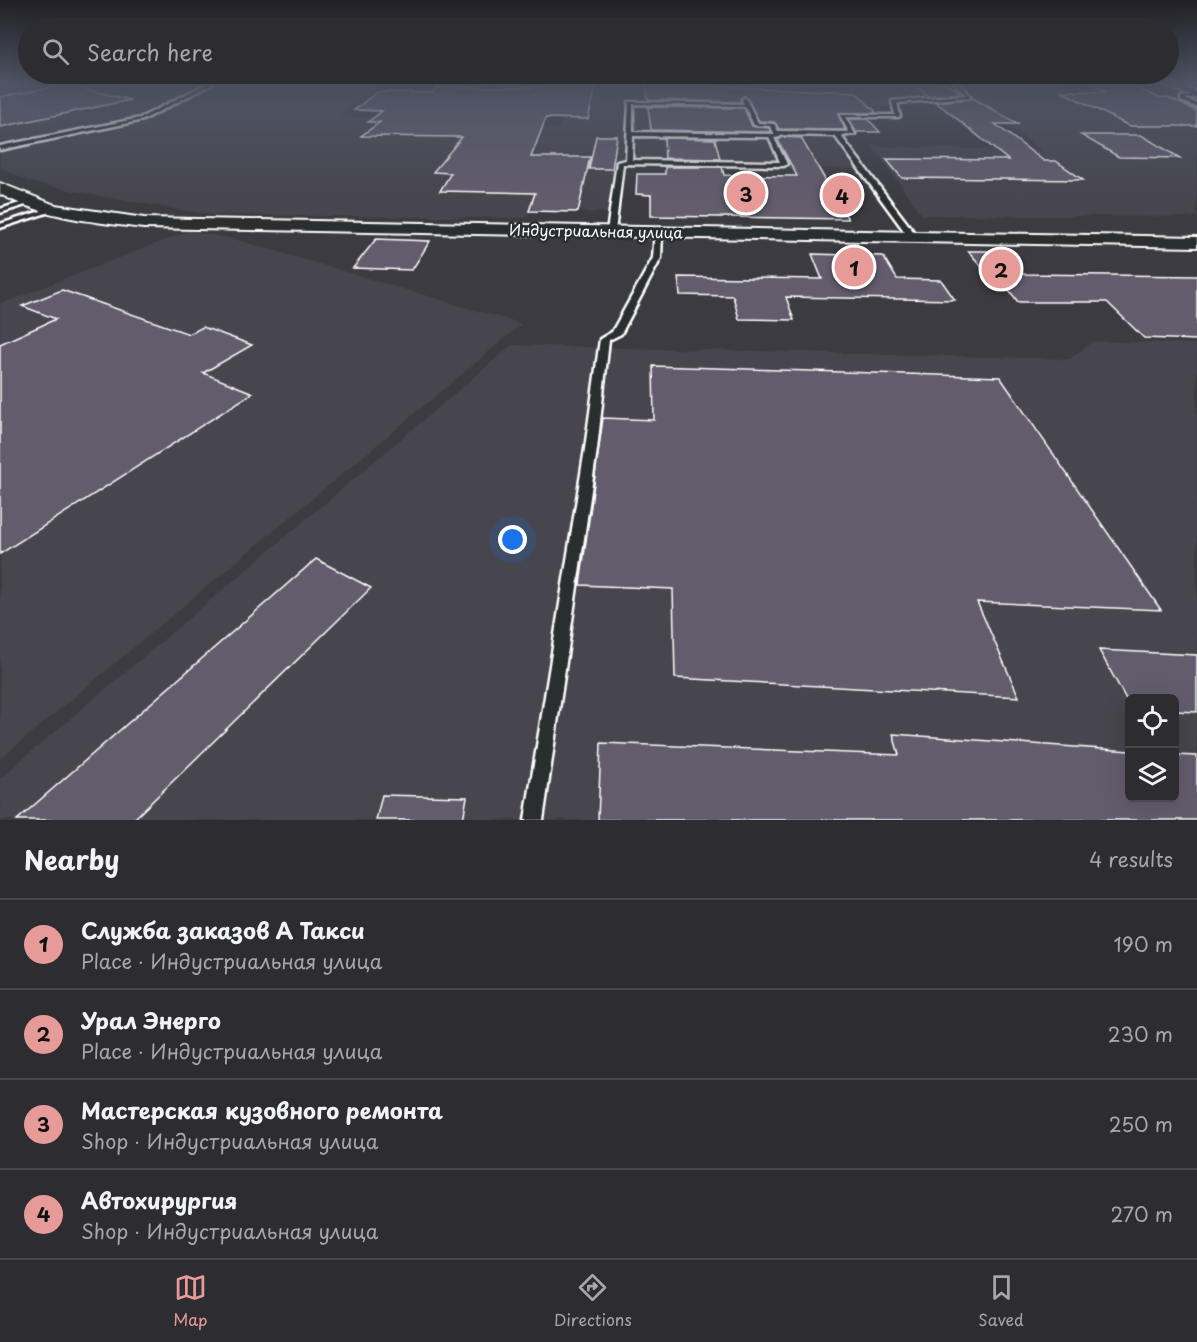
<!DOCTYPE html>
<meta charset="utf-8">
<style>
:root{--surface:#2c2c31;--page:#343439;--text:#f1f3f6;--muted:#a6a7ab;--line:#48484d;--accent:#e69b98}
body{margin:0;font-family:"Playpen Sans",sans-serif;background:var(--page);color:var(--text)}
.controls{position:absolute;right:18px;bottom:18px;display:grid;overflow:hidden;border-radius:9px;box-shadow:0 6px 24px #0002}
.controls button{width:54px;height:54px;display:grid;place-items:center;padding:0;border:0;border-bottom:2px solid var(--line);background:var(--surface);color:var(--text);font:30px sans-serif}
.you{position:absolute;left:513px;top:540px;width:21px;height:21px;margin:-15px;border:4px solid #fff;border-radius:50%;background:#1a73e8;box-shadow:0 0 0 9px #1a73e833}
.badge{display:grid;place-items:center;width:39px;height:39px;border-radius:50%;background:var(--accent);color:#111;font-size:20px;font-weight:700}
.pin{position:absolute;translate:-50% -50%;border:3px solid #fff;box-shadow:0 2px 6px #0006}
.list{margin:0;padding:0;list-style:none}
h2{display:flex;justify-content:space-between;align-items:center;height:78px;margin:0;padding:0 24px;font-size:26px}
h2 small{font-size:20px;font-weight:400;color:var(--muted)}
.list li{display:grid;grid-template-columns:39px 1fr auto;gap:18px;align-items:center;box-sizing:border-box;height:90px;padding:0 24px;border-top:2px solid var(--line)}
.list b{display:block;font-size:22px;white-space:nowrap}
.list p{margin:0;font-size:20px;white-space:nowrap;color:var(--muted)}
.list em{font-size:20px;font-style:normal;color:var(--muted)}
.icon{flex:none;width:33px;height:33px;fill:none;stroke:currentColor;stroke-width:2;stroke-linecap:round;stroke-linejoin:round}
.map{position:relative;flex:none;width:1197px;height:820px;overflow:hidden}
.search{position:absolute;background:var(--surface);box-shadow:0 6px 24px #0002;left:18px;right:18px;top:18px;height:66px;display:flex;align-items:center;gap:15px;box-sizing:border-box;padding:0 21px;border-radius:33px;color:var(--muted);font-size:22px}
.sheet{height:438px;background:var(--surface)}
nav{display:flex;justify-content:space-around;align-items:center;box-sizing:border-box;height:84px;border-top:2px solid var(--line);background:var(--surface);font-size:16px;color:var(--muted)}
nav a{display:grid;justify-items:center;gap:3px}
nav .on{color:var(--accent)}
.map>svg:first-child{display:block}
</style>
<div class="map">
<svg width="1197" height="820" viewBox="0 0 1197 820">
<rect width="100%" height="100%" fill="#3b3b41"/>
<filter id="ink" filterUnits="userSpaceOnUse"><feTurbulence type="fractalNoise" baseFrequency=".0167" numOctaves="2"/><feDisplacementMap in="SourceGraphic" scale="12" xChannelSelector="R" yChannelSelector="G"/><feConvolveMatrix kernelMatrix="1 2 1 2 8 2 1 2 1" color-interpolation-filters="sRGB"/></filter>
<g filter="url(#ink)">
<path fill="#47454e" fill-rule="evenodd" d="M 0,83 L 362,83 L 375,86 L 338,117 L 448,118 L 443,127 L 558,128 L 572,83 L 815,83 L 823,92 L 795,128 L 801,137 L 833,138 L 858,169 L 623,166 L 621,213 L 529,212 L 527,218 L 212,215 L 103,197 L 27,181 L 0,167 Z
M 819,83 L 1057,83 L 1070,89 L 1095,89 L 1101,92 L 1132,94 L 1197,119 L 1197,217 L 922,215 L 872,146 L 1043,151 L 973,102 L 917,102 L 922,107 L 872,106 L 859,94 L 828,94 Z
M 188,231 L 235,239 L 522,324 L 0,759 L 0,304 Z
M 1093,341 L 1197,344 L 1197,820 L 0,820 L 0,778 L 512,345 L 1070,359 ZM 1130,698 L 1174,698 L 1174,798 L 1130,798 Z"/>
<path fill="#645c6d" stroke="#fff" stroke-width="1.5" d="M 580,83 L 597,83 L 588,119 L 546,118 L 531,157 L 590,157 L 578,212 L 529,211 L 535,193 L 440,191 L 451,173 L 433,172 L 462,137 L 361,136 L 380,122 L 368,122 L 382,111 L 354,110 L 377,92 L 432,93 L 437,87 L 578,87 Z
M 646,83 L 856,92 L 877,113 L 839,113 L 845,130 L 779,129 L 774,122 L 759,121 L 745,96 L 740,98 L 741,102 L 648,100 Z
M 912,83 L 946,83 L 961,93 L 928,96 Z
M 1099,83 L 1126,83 L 1159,98 L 1168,98 L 1197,111 L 1197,126 L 1129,126 L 1061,91 L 1107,92 L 1097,87 Z
M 67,84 L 130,100 L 0,127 L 0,97 Z
M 973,98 L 1018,124 L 995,124 L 1044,161 L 1056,161 L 1083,180 L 902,178 L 886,159 L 1008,160 L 936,102 Z
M 648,107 L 744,108 L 752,126 L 769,128 L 771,132 L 651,130 Z
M 849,119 L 868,119 L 880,132 L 856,132 Z
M 1081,135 L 1141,135 L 1180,158 L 1119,157 Z
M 596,136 L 617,136 L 612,169 L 589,169 Z
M 782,137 L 801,138 L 848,219 L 651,216 L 651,195 L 636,194 L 637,174 L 665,174 L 665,167 L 722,167 L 724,175 L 797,176 L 778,140 Z
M 664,138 L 715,139 L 720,159 L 665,158 Z
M 376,239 L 430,241 L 412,270 L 353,268 Z
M 968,251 L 1001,251 L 1023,274 L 1197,276 L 1197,340 L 1144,338 L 1107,302 L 1018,302 L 1006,286 L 999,286 Z
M 812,254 L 883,256 L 897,279 L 941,280 L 955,300 L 786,297 L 794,320 L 739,319 L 733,296 L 680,295 L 678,277 L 822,279 Z
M 62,290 L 189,334 L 203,327 L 252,345 L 203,373 L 253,393 L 0,554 L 0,344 L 56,319 L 22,306 Z
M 653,366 L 1000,377 L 1161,610 L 977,602 L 1019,697 L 675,678 L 673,589 L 580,585 L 603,418 L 654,420 Z
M 316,559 L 371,588 L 133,820 L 17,820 Z
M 1099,650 L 1197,655 L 1197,712 L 1174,711 L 1174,699 L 1126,699 Z
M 893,734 L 1130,751 L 1130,798 L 1174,798 L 1174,755 L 1197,756 L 1197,820 L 598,820 L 601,743 L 899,755 Z
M 382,795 L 467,797 L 463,820 L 376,820 Z"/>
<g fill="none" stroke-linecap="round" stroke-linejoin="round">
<defs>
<path id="service" d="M 208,83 L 213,83 L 143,120 L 0,150 L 0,146 L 140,118 Z
M 955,83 L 959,83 L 971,97 L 897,103 L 900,116 L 898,117 L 845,117 L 855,134 L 841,136 L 916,235 L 916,239 L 910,239 L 835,136 L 780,135 L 780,137 L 774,138 L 787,164 L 784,166 L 623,164 L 615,232 L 611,234 L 607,232 L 617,162 L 626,160 L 629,102 L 744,104 L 742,99 L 744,98 L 746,99 L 758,123 L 774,124 L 778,131 L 849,132 L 840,115 L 895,115 L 892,101 L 966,95 ZM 633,104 L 745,106 L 754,125 L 770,126 L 775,134 L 633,132 ZM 633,136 L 769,137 L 780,162 L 632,160 Z
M 1197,95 L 1197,97 L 1185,99 L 1197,104 L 1197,107 L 1181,101 L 1181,97 Z
M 30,200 L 33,202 L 32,203 L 0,213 L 0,209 Z
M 54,207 L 57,209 L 56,210 L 0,228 L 0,224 Z
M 655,231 L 662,233 L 661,258 L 621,334 L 609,340 L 597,449 L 543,820 L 525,820 L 585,449 L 600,339 L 612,332 L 653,258 Z"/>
<path id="tertiary" d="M 1161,83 L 1174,83 L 1197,92 L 1197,99 Z
M 0,183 L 55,205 L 144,218 L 1197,237 L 1197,247 L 144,228 C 95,222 44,218 0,194 Z"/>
</defs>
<use href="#service" stroke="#fff" stroke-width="5"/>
<use href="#tertiary" stroke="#fff" stroke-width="4"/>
<use href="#service" fill="#2a2d2e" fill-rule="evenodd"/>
<use href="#tertiary" fill="#2a2d2e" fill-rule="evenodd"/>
</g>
</g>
<linearGradient id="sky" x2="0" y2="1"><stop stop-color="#202024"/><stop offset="0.42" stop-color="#4f5565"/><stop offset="1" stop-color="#4f5565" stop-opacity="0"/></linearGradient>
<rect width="1197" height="198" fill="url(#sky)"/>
<g text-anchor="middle" stroke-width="5" stroke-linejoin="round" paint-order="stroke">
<g font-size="15" fill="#fff" stroke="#2a2d2e">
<text transform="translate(596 232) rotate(1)" y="5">Индустриальная улица</text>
</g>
</g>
</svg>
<div class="controls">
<button><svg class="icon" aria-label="locate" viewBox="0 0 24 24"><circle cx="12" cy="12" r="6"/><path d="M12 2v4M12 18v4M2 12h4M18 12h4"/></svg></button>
<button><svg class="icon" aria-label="layers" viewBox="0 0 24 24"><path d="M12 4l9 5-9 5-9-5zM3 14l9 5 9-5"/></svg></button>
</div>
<div class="you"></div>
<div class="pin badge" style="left:854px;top:267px">1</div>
<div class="pin badge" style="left:1001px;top:269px">2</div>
<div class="pin badge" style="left:746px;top:193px">3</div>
<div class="pin badge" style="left:842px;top:195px">4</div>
<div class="search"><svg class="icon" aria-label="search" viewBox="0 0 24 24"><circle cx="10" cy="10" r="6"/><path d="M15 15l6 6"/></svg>Search here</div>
</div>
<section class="sheet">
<h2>Nearby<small>4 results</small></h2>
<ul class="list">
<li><span class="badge">1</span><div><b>Служба заказов А Такси</b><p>Place · Индустриальная улица</p></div><em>190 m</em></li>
<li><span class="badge">2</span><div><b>Урал Энерго</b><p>Place · Индустриальная улица</p></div><em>230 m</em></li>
<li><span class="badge">3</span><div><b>Мастерская кузовного ремонта</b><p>Shop · Индустриальная улица</p></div><em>250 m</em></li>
<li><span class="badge">4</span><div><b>Автохирургия</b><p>Shop · Индустриальная улица</p></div><em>270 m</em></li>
</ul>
</section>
<nav>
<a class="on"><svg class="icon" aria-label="map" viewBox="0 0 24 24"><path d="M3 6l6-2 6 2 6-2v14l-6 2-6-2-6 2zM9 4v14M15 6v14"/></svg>Map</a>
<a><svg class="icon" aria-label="directions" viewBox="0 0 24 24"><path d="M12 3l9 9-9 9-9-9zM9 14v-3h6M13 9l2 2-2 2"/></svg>Directions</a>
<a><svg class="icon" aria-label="saved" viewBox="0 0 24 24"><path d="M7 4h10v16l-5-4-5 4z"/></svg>Saved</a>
</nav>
